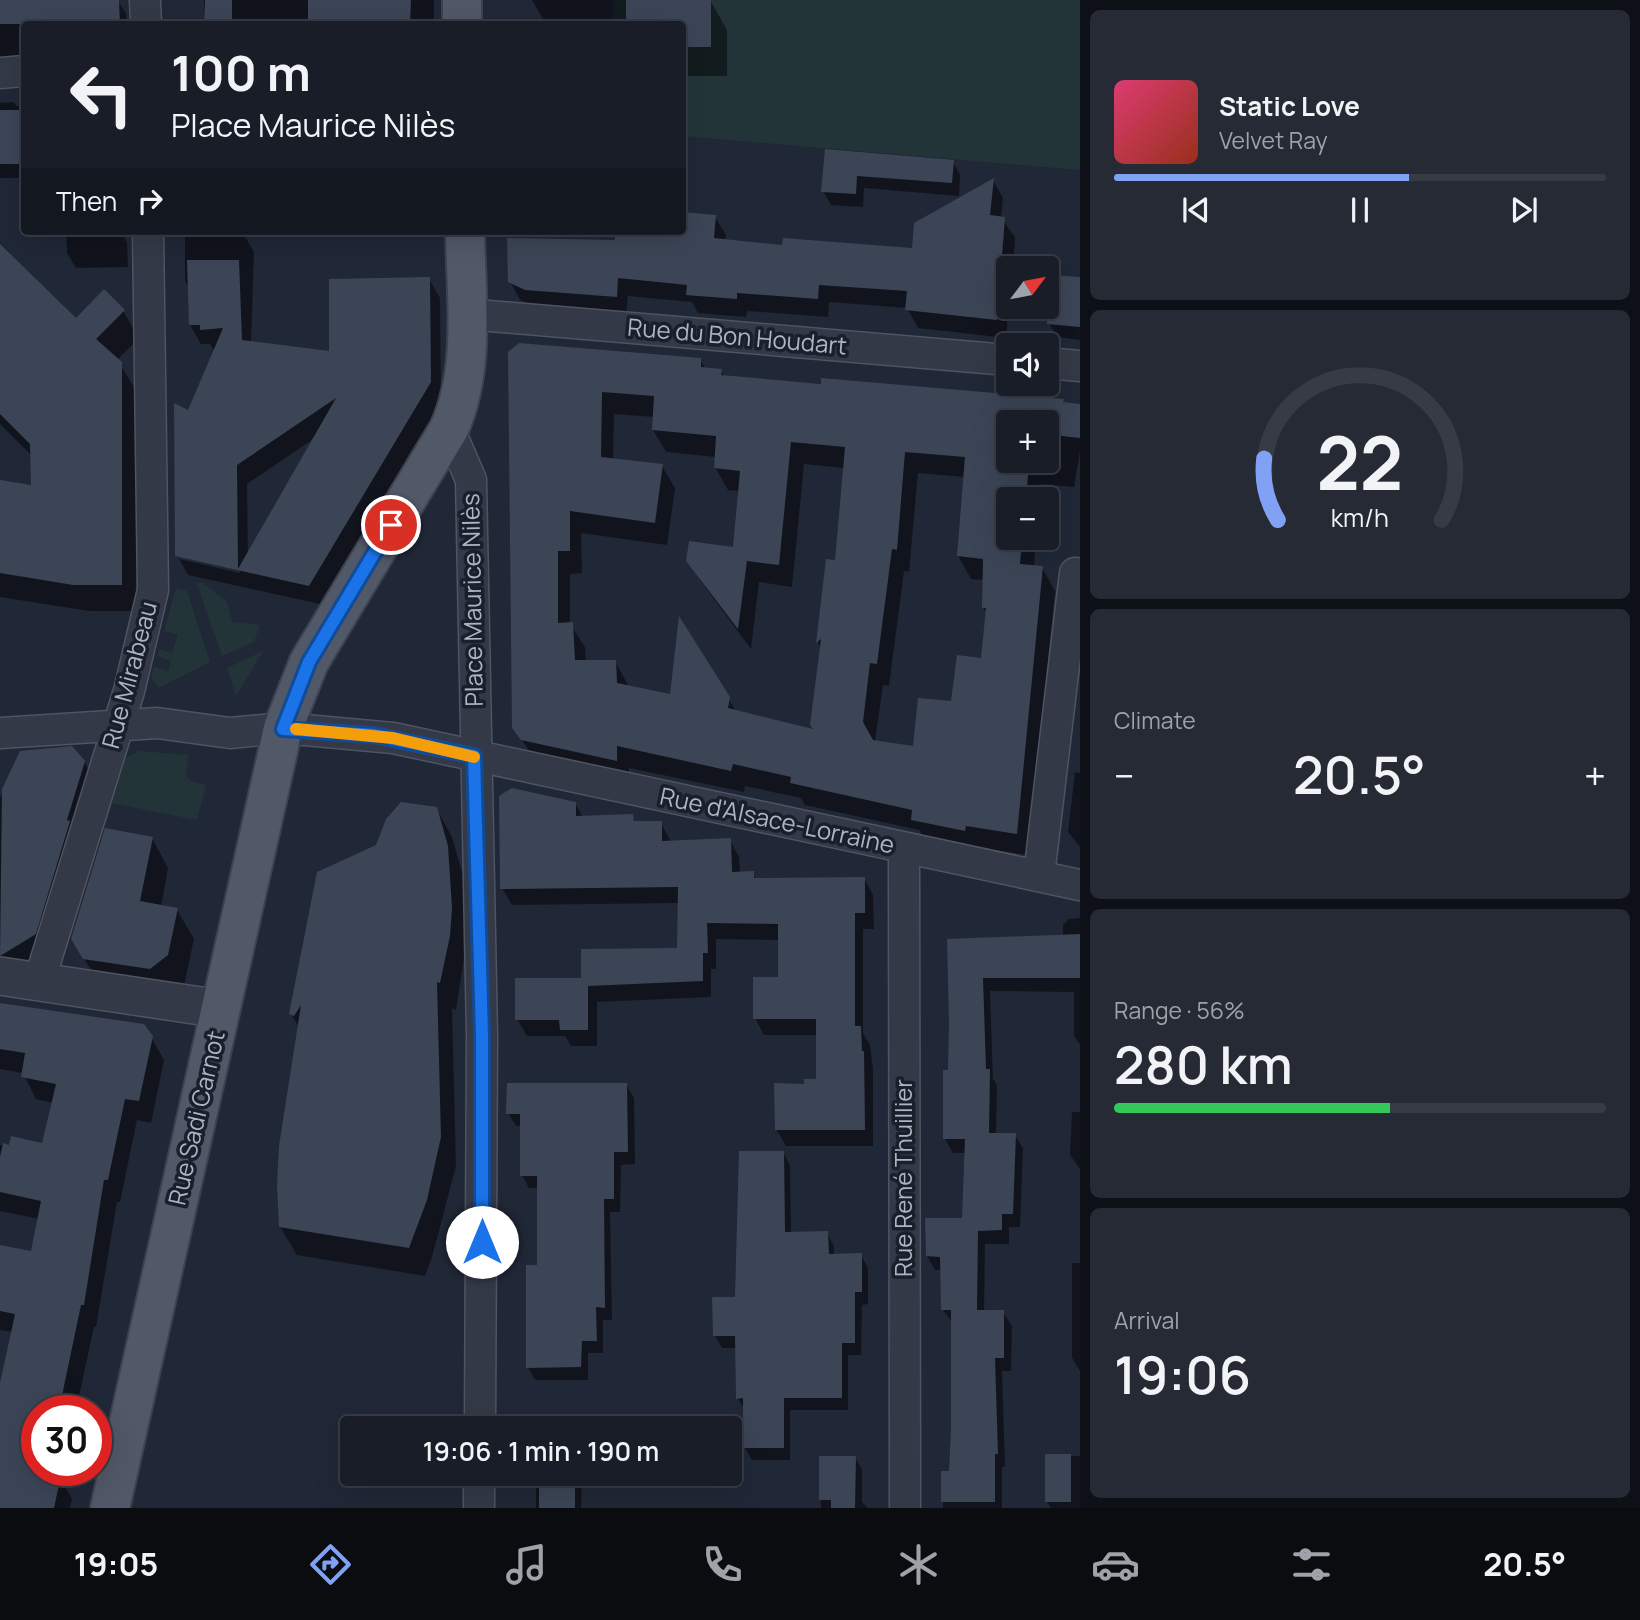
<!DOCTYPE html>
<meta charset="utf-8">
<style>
body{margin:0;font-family:Manrope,sans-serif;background:#252a34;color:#f1f3f6;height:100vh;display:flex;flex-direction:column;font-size:26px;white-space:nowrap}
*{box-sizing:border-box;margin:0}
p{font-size:23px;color:#9fa2a8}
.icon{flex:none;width:38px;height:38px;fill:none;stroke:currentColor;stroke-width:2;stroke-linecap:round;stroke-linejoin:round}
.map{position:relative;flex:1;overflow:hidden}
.drawer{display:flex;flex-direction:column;gap:10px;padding:10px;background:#0d1016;width:560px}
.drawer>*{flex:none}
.banner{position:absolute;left:21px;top:21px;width:665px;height:214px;border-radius:7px;box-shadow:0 7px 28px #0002,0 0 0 2px #363b45;background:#181d28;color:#f1f3f6;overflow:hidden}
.needle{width:46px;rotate:58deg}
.fabs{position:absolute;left:996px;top:256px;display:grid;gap:14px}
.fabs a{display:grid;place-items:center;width:63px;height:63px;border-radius:7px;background:#181d28;box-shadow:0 7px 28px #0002,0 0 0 2px #363b45;font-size:35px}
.speed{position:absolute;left:21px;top:1395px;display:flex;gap:14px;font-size:35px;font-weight:700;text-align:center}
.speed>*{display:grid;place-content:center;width:91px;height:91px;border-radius:50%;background:#181d28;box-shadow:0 7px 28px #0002,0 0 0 2px #363b45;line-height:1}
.speed .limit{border:10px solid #d22;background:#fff;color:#111}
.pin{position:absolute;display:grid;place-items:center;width:60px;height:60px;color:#fff;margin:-30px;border:4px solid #fff;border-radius:50%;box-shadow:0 2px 7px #0007}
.me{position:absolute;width:77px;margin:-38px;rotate:0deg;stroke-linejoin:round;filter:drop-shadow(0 0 5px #0008)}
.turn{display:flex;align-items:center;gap:24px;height:147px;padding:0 35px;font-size:32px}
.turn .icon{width:91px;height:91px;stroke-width:2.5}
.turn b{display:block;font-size:49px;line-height:60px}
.then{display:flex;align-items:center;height:66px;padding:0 35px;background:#0003;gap:14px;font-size:26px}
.big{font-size:52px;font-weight:600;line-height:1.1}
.drawer .card{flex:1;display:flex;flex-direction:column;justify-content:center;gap:10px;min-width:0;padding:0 24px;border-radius:10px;background:#252a34}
.drawer .dial{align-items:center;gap:0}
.dial svg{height:182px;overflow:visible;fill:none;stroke:#363b45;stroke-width:7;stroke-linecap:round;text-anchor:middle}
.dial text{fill:#f1f3f6;stroke:none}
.song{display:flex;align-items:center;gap:21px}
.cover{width:84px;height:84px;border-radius:10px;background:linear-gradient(135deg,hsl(340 70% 55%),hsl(10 70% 35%))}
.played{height:7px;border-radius:4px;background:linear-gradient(90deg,#81a2f4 60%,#363b45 60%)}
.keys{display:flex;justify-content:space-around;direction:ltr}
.heat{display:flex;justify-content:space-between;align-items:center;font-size:38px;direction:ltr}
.charge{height:10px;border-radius:5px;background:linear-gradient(90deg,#34c759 56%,#363b45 0)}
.trip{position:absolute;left:340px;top:1416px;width:402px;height:70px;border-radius:7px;background:#181d28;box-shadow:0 7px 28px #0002,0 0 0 2px #363b45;font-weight:600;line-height:70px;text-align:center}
.tab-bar{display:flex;height:112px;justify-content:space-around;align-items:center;background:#0a0c10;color:#9fa2a8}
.tab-bar .icon{width:49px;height:49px}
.tab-bar .active{color:#81a2f4}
.tab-bar b{font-size:32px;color:#f1f3f6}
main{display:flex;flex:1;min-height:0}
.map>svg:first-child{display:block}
</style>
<main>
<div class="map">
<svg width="1080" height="1508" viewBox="0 0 1080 1508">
<rect width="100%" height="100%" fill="#202736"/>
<path fill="#233438" d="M613,0H1080V170L683,136L682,24H613Z
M201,582L227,602L232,622L260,625L254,642L222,656L197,584Z
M176,588L187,591L210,662L158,688L151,677L154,667L168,671L171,661L157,656L159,649L172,653L178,634L164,631Z
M263,651L236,696L227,668Z
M139,751L188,755L186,776L191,781L206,785L197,820L112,803L126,758Z"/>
<path fill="#0007" fill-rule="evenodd" d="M0,0H114L118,1L126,14V24H24V59H0Z
M204,0H434V24H204Z
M532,0H710L727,30V76H682V24H546Z
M14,102L16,106H24V178H0V103Z
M827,150L953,162L960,175L959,196L864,188L863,207L831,205L823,191Z
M993,180L1003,198L1001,218L1015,237L1013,268H1008L1007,338L918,328L907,308L829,302L828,317L747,311L746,317L698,313L692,302L628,296L626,315L537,308L520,300L510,281L616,241V231H682L715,217L726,235L725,241L784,246L914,250Z
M66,231H121L127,243L128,267L76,268L67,253Z
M185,231L243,233L254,252L251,343L331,353L429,279L440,298L441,402L320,604L188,575L179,559L240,573V569L177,556L189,412L216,348L213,349L210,344H201L190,325V289L185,281ZM315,438L248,556L247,484Z
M0,246L76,320L123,311L139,338L117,360L136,390V611H89L0,597V481L33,487L32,456L0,424Z
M1080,279V340L1057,337L1049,323Z
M510,353L700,360L706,369L721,371L724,377L1063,401L1065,404L1080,405V451L1074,487L1041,484L1040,499H1008V537H1036L1034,567L1042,568L1055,591L1029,855L978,848V853L926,842L919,830L805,805L801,798L745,786L744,792L629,768V783L536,762L514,727ZM614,414L655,417L653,430L666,452L716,457L715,467L728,490L740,491L735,549L688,560L702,583L751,649L759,582L792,587L804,464L845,468L836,562L828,561L818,642L821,649L816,731L736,712L728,698L672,696L629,687L615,661L586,662L585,647L570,624V574L582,573L581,533L667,545L675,488L662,466L613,460ZM1008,422H1046V460H1008ZM918,473L965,477L958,556L971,579L984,580L983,607L988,615L983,660L952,703L915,748L875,742L883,685L889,686L904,571L909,572Z
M22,753L84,762L101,791L52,963L0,973V798Z
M1075,772L1080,773V847L1068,832Z
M575,803L583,817L632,816L636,823H661L671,842L730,840L739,857L740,873H753L756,879L864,878L873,895L874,929H863V1033L870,1045L873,1069V1146H786L776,1129L805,1085L818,1081V1035H764L755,1018L780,979V940L716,939V969H711V997L597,1002V1046H571L565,1036H527L517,1019L583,980L679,950L680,903L512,905L502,888Z
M436,808L452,837L463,876L467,938L456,1010L452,1008L456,1166L432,1257L425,1276L297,1255L280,1227L299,1027L291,1014L377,847Z
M152,838L168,868L161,907L177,910L194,939L184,985L102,988L72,939Z
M1080,918V1045L1074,1036V992L990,991L993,1079L997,1085L996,1135H1015L1023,1148L1020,1227H1009V1244H985L984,1312H1003L1012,1326L1011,1371H1002L1005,1467H1002V1508H943V1473H951L953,1323L942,1309V1270H935L927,1256L964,1220L966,1153H953L945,1139L950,1071L949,940L1063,936V925L1069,919Z
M0,1005L151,1037L164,1060L151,1123L137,1120L120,1202H117L96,1327H94L76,1410H37V1470H64L62,1481L72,1499L70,1508H0V1391L13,1332L0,1330V1247L32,1253L39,1219L0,1211V1145H43L53,1103L36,1099L23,1073L0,1069Z
M626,1085L634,1098L635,1164L621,1165L620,1212H610L612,1320H603V1353H588V1380H535L528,1367L539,1266V1188H529L522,1175L521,1126H516L508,1113Z
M1072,1112H1080V1169L1070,1155Z
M783,1152L790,1165L791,1234L827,1233L834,1246V1256L861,1255L868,1268V1304L862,1305L861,1355H848V1410H790V1460H752L745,1448V1411L738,1398L737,1348H722L715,1336L737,1299Z
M1072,1263H1080V1371L1072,1358Z
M1047,1456H1080V1508H1051L1047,1502Z
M820,1457H855L862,1470V1502L868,1508H821Z
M536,1474H582L581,1508H536Z"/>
<path fill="#3c4556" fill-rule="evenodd" d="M0,0H119L120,24H0Z
M205,0H232V24H204Z
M308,0H411L410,24H308Z
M626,0H711V47H682V24H626Z
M0,110H24V164H0Z
M825,149L954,160L952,183L857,176L856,194L821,192Z
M994,178L990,215L1005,217L997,320L905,310L907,291L819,285L818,299L737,293V299L686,295L687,285L618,278L617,297L525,290L508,282L507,238L615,240L614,231H682V212L716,215L714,238L782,245L783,238L912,248L914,223Z
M0,244L76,318L104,289L125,310L96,339L122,362V585H73L0,573V480L31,485L30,444L0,414Z
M187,260H239L242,340L329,351V279L430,277L431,382L309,586L175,556L174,403L188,410L223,328L200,330V325H189ZM336,398L238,569L237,465Z
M1051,275L1080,277V327L1047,324Z
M519,343L701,358V367L722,369L721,375L821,384V378L1064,399L1063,402L1080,404V438L1061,436L1058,465L1029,463L1026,499H1008V537H1022L1020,564L1043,566L1017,834L966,826L965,831L911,820L912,810L790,783L791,777L733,764L731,771L617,746V761L521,740L512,728L508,352ZM602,392L654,396L652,430L716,436L714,468L740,471L733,547L689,541L686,561L738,629L747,561L779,565L791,442L845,447L835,560L826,559L816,643L821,639L810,725L813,729L728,708L730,697L679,616L670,694L617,683L616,660H575L573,622L558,623V551H570V511L655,523L663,464L601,457ZM1008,422H1046V460H1008ZM905,452L965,457L957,556L983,559L982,608H986L981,658L957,655L951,701L918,698L913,746L873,740L863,722L870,663L877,664L892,549L897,550Z
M72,746L85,761L67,820L70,821L36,934L0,956L2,789L20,751Z
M512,788L576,802V816L633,814L634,821H662V841L731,838L732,872L754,871V878L865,877V913H855V1026H861L862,1051H864L865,1130H775L774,1083L804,1084V1079H816V1019H753V977H778V924L707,923L708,953H703V981L588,986V1030H560L559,1020H515V978H581V949L677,948L678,887L500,889L499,796Z
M401,802L437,807L448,846L452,908L450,936L440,983L437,982L441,1137L427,1200L409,1248L279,1227L277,1185L279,1146L301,1005L294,1016L289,1014L317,872L376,845L386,819Z
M105,828L153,837L140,901L178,908L168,955L150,969L83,959L71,939Z
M1080,934V978H983L986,1069H990L989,1133H1016L1013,1214H1002V1230L978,1231L977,1310H1004V1358H995L998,1454H995V1502H941V1471H949L951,1430V1310H941L940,1257L926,1256L925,1218H962L965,1139H943V1070H948L949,1025L947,939Z
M0,1003L144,1024L153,1036L139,1101L125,1099L108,1180H104L84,1305H81L59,1410H37V1471L61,1475L54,1508H0V1383L15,1314L0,1311V1245L31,1251L41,1201L0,1192V1157L3,1143L9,1145L11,1136L42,1143L56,1084L21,1077L25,1053L0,1049Z
M507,1083H627L628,1152H614V1199H604L605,1308L596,1307L597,1341H582L581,1367L526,1368V1265H537V1176H520V1114H506Z
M739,1151H784L785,1232L828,1231L829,1254L862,1253V1292H855V1343H842V1398H784V1448H743V1398L736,1399L735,1336H713L712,1297H735Z
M1045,1454H1071V1502H1045Z
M819,1456H856L855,1508H831V1500H819Z
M539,1474H575V1508H539Z"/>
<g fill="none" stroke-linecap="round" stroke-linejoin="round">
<defs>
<path id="minor" d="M145,0L146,24
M0,73L24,71
M466,314L1008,360
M1046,363L1080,366
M449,429L471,480L482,1035L480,1428
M0,733L157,723L230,733L283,728L393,738L1080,885
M904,849L905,1508
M1039,875L1075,573
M39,982L129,691L153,590L148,231
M479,1508V1474"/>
<path id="tertiary" d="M0,976L221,1009"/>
<path id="primary" d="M462,0V24
M110,1508L283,728L309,662L449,429C476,368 466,297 465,231"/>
</defs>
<use href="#minor" stroke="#4e5461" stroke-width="33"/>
<use href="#tertiary" stroke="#4e5461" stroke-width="40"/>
<use href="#primary" stroke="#3d4250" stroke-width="42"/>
<use href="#minor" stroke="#333946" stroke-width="30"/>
<use href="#tertiary" stroke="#333946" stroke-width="37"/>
<use href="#primary" stroke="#515867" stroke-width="38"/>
</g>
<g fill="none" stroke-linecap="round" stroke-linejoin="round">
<defs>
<path id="route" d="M391,525L309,662L283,729L374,735L474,756L482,1035V1242"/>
</defs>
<use href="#route" stroke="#114b97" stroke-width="18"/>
<use href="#route" stroke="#1a73e8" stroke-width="12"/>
<path stroke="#f59e0b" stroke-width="12" d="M296,729L393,738L474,757"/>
</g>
<g text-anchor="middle" stroke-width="7" stroke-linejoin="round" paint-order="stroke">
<g font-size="24" fill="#adb4c3" stroke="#191f2b">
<text transform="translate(737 337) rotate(5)" y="8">Rue du Bon Houdart</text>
<text transform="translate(473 600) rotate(-91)" y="8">Place Maurice Nilès</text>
<text transform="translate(130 675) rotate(-75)" y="8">Rue Mirabeau</text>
<text transform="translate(777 821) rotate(12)" y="8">Rue d'Alsace-Lorraine</text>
<text transform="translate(197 1118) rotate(-77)" y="8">Rue Sadi Carnot</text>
<text transform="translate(904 1178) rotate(-90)" y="8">Rue René Thuillier</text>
</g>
</g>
</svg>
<div class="fabs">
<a><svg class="needle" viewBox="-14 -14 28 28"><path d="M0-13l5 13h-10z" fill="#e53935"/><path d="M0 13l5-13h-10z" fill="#9fa2a8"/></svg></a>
<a><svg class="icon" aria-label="sound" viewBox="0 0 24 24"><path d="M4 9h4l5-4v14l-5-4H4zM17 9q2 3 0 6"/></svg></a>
<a>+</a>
<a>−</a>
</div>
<div class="speed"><div class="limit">30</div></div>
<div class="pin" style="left:391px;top:525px;background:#d93025"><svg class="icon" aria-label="arrive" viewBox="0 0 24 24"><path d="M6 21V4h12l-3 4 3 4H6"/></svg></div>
<svg class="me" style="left:482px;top:1242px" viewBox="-20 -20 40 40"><circle r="19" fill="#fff"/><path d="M0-13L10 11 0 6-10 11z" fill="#1a73e8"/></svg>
<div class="trip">19:06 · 1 min · 190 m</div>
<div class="banner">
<div class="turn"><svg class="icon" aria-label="left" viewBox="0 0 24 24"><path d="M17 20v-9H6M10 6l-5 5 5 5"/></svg><div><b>100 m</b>Place Maurice Nilès</div></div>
<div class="then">Then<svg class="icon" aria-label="right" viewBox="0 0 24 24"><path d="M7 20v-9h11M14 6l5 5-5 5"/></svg></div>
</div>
</div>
<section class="drawer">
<div class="card">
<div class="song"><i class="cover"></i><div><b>Static Love</b><p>Velvet Ray</p></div></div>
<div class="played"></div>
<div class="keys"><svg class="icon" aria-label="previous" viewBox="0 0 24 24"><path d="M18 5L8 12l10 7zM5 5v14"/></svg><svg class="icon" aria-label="pause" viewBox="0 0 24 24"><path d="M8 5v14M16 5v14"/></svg><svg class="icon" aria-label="next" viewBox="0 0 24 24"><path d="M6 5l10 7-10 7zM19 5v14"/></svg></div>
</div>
<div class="card dial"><svg viewBox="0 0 100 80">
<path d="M14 69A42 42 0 1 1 86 69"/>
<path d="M14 69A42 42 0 0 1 8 42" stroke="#81a2f4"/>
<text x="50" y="56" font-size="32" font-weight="700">22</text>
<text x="50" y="72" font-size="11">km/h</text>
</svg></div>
<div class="card"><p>Climate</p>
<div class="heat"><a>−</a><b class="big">20.5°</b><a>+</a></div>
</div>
<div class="card"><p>Range · 56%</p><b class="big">280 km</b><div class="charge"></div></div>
<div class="card"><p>Arrival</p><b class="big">19:06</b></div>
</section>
</main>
<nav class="tab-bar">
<b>19:05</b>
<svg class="icon active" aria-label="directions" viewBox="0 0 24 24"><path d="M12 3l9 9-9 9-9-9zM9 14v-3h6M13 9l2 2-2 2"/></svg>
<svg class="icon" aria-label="music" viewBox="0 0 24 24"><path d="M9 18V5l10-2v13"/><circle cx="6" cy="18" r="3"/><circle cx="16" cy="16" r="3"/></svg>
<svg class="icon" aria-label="phone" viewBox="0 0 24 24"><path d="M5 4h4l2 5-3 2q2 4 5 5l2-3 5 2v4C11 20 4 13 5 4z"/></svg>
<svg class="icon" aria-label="climate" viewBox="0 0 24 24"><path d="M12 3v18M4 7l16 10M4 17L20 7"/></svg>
<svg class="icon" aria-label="car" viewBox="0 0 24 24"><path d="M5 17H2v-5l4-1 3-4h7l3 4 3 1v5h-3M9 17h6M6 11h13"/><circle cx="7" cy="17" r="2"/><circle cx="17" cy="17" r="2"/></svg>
<svg class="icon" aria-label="filters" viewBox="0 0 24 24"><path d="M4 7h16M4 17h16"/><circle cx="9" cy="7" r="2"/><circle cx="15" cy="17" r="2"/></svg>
<b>20.5°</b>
</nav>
